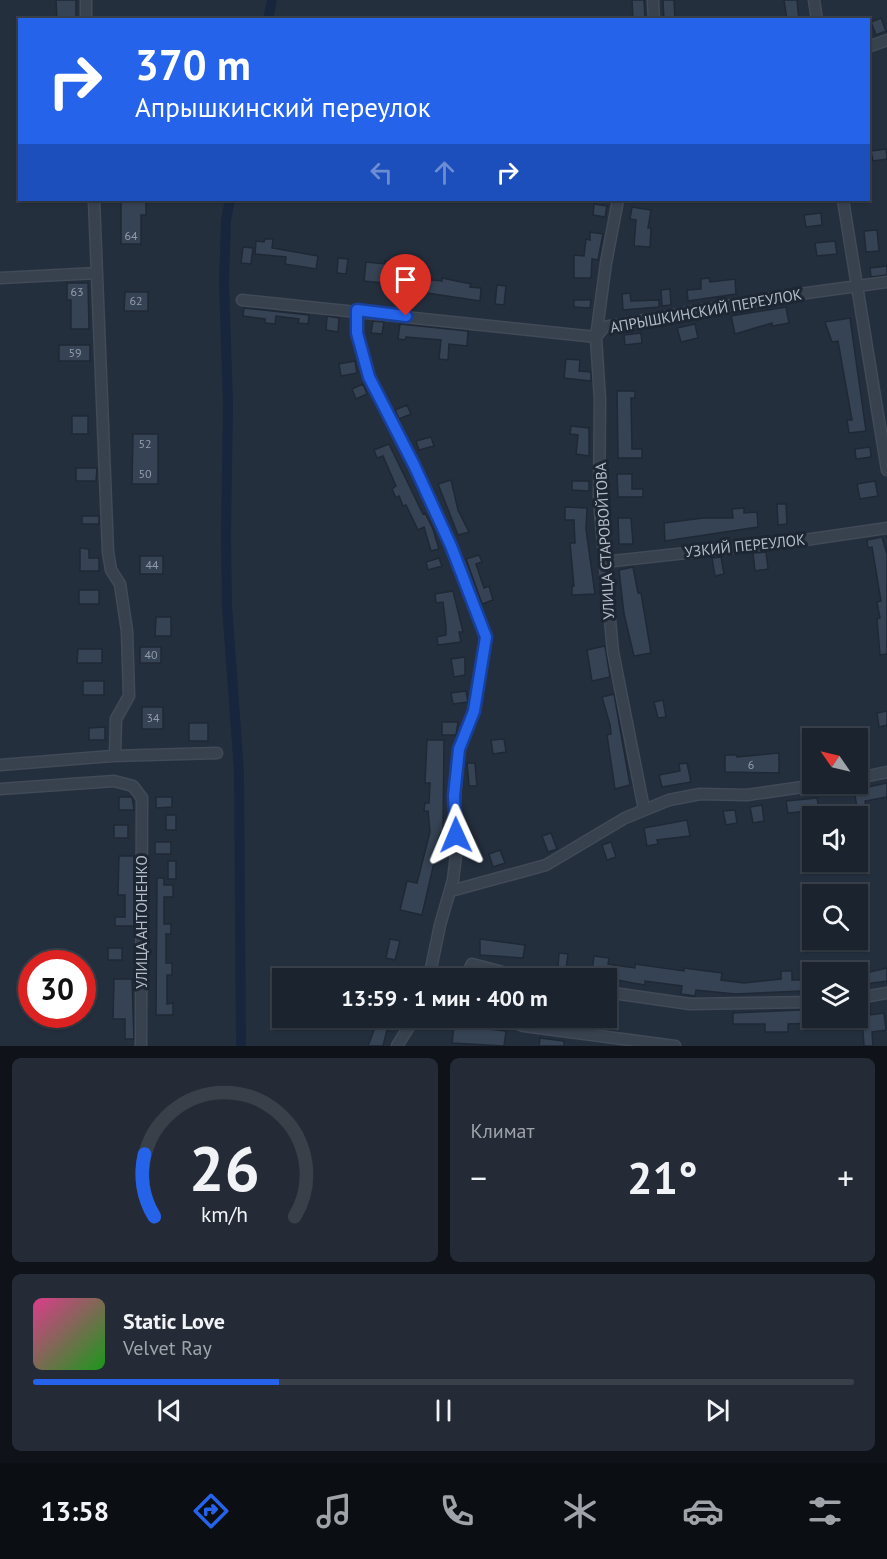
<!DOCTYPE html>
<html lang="ru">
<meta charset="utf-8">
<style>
body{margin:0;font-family:"PT Sans",sans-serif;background:#242b36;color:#f1f3f6;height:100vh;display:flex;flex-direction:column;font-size:22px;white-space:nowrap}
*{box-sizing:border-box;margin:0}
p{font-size:20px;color:#a0a4aa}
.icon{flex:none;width:33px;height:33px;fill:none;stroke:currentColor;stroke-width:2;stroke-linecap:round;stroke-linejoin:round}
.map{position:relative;height:1046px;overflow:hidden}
.drawer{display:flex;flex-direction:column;gap:12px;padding:12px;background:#0f1319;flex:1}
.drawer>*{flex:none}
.top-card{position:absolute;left:18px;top:18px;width:852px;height:183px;border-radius:0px;box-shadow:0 2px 4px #0004,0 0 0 2px #39404a;background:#2563eb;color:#fff;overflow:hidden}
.needle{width:39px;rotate:304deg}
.buttons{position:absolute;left:802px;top:728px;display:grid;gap:12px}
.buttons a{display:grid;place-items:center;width:66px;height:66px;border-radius:0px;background:#1b232e;box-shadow:0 2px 4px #0004,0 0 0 2px #39404a;font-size:30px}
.speed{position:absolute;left:18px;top:950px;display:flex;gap:12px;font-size:30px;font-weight:700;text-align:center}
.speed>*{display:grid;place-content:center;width:78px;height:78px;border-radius:50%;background:#1b232e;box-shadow:0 2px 4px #0004,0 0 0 2px #39404a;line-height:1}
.speed .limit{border:9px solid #d22;background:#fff;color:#111}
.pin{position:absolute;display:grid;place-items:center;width:51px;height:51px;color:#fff;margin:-62px -26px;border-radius:50% 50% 50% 0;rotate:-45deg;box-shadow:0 0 6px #0007}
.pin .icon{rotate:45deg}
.me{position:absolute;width:66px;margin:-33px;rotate:359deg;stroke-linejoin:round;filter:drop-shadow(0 0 4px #0008)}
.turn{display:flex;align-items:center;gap:21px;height:126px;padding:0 18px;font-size:27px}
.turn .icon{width:78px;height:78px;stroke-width:2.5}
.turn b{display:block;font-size:42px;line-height:51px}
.lanes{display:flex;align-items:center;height:57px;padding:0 18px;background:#0003;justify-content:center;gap:30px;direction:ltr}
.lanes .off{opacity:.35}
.big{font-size:45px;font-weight:600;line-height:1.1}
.drawer .card{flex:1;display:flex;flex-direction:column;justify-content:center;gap:9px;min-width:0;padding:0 21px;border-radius:9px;background:#242b36}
.drawer .dial{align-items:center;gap:0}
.dial svg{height:156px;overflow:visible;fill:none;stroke:#39404a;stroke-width:7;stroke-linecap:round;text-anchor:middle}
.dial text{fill:#f1f3f6;stroke:none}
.song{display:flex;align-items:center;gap:18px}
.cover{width:72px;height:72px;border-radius:9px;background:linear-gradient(135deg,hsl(330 70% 55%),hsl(120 70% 35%))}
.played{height:6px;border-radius:3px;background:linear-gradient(90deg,#2563eb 30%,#39404a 30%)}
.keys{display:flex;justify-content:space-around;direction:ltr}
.heat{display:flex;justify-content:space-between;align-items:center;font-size:33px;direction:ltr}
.drawer .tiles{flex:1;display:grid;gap:12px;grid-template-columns:1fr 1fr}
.card:last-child{grid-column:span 2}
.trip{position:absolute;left:272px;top:968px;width:345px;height:60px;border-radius:0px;background:#1b232e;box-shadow:0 2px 4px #0004,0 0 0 2px #39404a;font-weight:600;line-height:60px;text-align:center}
.dock{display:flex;height:96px;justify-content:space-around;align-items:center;background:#0b0e12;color:#a0a4aa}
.dock .icon{width:42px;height:42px}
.dock .active{color:#2563eb}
.dock b{font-size:27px;color:#f1f3f6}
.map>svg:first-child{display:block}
</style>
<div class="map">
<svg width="887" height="1046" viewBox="0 0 887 1046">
<rect width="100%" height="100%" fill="#242f3e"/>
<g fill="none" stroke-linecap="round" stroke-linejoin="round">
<path stroke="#17263c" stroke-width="10" d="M268,20L272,0
M230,200L226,220L224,283L228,404L226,535L227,606L239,771L241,1046"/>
</g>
<path fill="#364354" stroke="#1f2835" stroke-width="1.5" d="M56,0H76V20H57Z
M632,0H644L645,18L633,19Z
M663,0H674L675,20H664Z
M784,0H797L799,20H787Z
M881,18L886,31L876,35L871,22Z
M886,149L887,159L873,161L871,151Z
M121,200H146V215H141V244H121Z
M594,204L607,206L605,217L593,215Z
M632,207L651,210L648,228H651L650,247L634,246L636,220L630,219Z
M821,213L822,225L806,227L804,215Z
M877,230L879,251L866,252L864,231Z
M590,232L603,234L598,260L592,259L591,278H574V255L584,256L586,239L590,240Z
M265,239H273L272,248L318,256L316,269L285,264L286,257L255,254L256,241L264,242Z
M835,241L837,254L817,256L815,243Z
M243,247L253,248L251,264L241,263Z
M338,258L348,259L346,274L337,273Z
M385,261L393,262L392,272L423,275L422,279L442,281V278L471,284L470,287L481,288L480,301L427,293V291L400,287L401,285L364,281L366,262L385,264Z
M887,266V275L871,277L870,268Z
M709,278L710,282L735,279L736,294L688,301L687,290L701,289V279Z
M67,283H88L89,329H71V300H67Z
M497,285L506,286L504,305L495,304Z
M670,289L671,305L662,306L661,290Z
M125,292H148V311H124Z
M630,293L631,301L659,300V307L623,310L622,294Z
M574,300H591L590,308L574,307Z
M786,307L789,323L772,326V323L735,334L731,316Z
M244,308L309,315L308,324L298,323L299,319L276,316L275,324L265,323V319L243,316Z
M327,316L339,318L338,332L326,330Z
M850,318L866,431L849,433L847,420H852L838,341L832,342L825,322Z
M373,321L384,322L382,334L371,333Z
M400,324L468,331L467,346L449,344L448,360L439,359L441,340L406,337L405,340L398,339Z
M695,324L698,338L681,342L677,328Z
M641,333L642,343L625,345L624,335Z
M59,345H90V361H59Z
M566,359L580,360L579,371L591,372V381L564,378Z
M355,361L357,373L341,376L339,364Z
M363,384L367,394L356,399L352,389Z
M617,391H635V398H631L632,449H642V458H618Z
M407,405L411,414L399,419L395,410Z
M72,416H88V434H72Z
M571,426L589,428V456L576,454L578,435L570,434Z
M133,434H158V484H132Z
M431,437L434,446L419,450L416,441Z
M389,444L423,514L425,513L433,529L439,549L431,551L424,527L418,530L406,505L403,506L399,496L396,498L392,489L396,486L383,456L377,458L374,450Z
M870,447L871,457L856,459L855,449Z
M76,468H97L96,481H76Z
M617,474H632V489H643V497H618Z
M451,480L458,510L469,532L458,535L438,484Z
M572,481H589V491L572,490Z
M875,481L878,496L860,499L857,484Z
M777,504H786L787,524L778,525Z
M565,507L587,508L586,529L595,594L572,595V586H574L570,543H575L574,520H565Z
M744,508V513L757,512L758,527L665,541L664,523L703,518H733L732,509Z
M82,516H99V524H82Z
M618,518H631L633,544H619Z
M882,537L887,554V654L880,655L877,619L880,618L877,602L881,601L872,547L868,548L867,540Z
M80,548L89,549V558H99V571H80Z
M766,552L768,569L755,571L753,553Z
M479,555L482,562L476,564L484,588L489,586L493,600L482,604L466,559Z
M140,556H163V574H140Z
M721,557L724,574L715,576L712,558Z
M439,558L442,566L428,570L426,562Z
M633,567L638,593H641L651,653L634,656L624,614L619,570Z
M79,590H99V604H79Z
M453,591L463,632H459L461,642L438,645L437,637L446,635V627L443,602L436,603L435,594Z
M156,617H171V636H155Z
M605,646L610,677L592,681L587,650Z
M140,647H161V663H140Z
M78,649H102V663H77Z
M465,657V675L454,677L451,659Z
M83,681H104V695H83Z
M466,691L468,702L453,704L451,693Z
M614,694L630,785L615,789L607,735L611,734L610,725L602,697Z
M663,700L666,717L658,718L654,702Z
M142,707H163V729H142Z
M887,711V725L879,727L877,713Z
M442,722H458L456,735H442Z
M189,723H208V741H189Z
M105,727V740H89V728Z
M504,739L506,752L493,754L491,740Z
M427,740H444L443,832H441L422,915L400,910L407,881L417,883L430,832L428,811H424L425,803H429L430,783H425Z
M779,753V773L725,772V755H736L737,757Z
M467,763H475L477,786H469Z
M687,763L691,782L662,787L659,775L680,771L679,764Z
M887,783V797L865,801L866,806L857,807L854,790Z
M119,797H132L134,810H119Z
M156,797H172V807L156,808Z
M817,798L819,810L788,813L786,801Z
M762,805L764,821L753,823L750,807Z
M735,810L737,823L726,825L723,811Z
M166,815H176V830H166Z
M687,820L690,836L657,840L658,844L647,846L644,828Z
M114,825H128V838H114Z
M551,833L557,849L548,852L542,836Z
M155,842H171V854H155Z
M611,842L616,857L607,860L602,845Z
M500,850L505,863L493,867L489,854Z
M119,856H134V926H115V917H125V895H118Z
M168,861H176V879H168Z
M157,878H164V885H173V897H164V924H171V934H166V963H172V975H167V1004L173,1003V1015H156Z
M390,939L400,941L395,960L386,958Z
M480,939L525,945L523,958L480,955Z
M108,948H122V960H108Z
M559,953L568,954L566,968L558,967Z
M594,956L609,958L608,964L635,968V964L684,971V968L722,973L721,980L744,983L781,979V971H792V980H803V991L735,994L696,990L695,996L681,994L682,986L645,981V985L633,983L612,979L613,974L592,971Z
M887,968V981L866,984L865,973Z
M114,979H132L134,1039H125V1019H113Z
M861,1005H870V1015L884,1013L886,1030L872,1032L873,1046H864Z
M799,1010H809L810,1023L788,1024V1032H765V1024H733V1013Z
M378,1019L395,1023L393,1032L387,1030L383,1046H368Z
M454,1025L506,1031L504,1046L452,1043Z
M540,1038L564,1041V1046H539Z"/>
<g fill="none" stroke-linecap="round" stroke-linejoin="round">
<defs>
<path id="street" d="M86,0V20
M653,0L654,20
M814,0L817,20
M868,47L887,40
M94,200L108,552L111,570L120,584L127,631L129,696L116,719L115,756
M618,200L606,263L596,337L600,400L599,501L613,652L644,809
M843,200L887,470
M0,278L97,273
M242,300L596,337L604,327L778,297L887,282
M357,311V333L369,377L414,465L460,566L486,637L474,711L459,749L455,796L456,855L453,880L440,925L429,978
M604,562L805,540L887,528
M0,765L112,756L217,753
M858,778L887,772
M0,789L114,781L133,786L142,798L141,1046
M451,891L546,865L625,818L669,800L700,794L747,795L830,783
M465,978L472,964L525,978
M606,992L690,1004L813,1002
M858,998L887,993
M497,1017L524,1026L675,1046
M397,1046L415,1017"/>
</defs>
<use href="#street" stroke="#414a57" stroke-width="13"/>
<use href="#street" stroke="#38414e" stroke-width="10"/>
</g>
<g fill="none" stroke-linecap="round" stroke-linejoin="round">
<defs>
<path id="route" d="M406,316L357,310V333L369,377L414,465L451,546L486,637L474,711L459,749L454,796L456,835"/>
</defs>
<use href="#route" stroke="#184099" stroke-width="15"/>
<use href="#route" stroke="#2563eb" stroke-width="10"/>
</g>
<g text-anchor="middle" stroke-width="6" stroke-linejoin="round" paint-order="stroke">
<g font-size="12" fill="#929caa">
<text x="131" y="240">64</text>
<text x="77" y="296">63</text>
<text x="136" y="305">62</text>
<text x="75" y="357">59</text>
<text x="145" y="448">52</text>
<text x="145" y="478">50</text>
<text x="152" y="569">44</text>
<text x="151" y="659">40</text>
<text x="153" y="722">34</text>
<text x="751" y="769">6</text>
</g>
<g font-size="15" fill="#b4bcc9" stroke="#1d2633">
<text transform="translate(706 311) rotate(-10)" y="5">АПРЫШКИНСКИЙ ПЕРЕУЛОК</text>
<text transform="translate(605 541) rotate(-93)" y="5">УЛИЦА СТАРОВОЙТОВА</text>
<text transform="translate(745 546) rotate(-6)" y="5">УЗКИЙ ПЕРЕУЛОК</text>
<text transform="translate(142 922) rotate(-90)" y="5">УЛИЦА АНТОНЕНКО</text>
</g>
</g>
</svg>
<div class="buttons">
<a><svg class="needle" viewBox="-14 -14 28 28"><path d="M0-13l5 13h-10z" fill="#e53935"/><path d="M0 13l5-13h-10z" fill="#a0a4aa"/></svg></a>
<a><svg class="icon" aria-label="sound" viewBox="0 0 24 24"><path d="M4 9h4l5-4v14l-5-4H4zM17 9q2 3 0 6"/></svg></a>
<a><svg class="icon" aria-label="search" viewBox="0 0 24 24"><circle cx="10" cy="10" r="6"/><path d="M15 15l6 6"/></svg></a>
<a><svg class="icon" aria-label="layers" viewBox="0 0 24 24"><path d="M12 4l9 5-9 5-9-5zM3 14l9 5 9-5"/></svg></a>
</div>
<div class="speed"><div class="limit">30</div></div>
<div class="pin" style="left:406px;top:316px;background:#d93025"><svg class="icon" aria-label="arrive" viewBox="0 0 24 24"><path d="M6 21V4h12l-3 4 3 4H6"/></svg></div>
<svg class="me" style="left:456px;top:835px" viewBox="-20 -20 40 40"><path d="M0-17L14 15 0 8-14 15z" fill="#2563eb" stroke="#fff" stroke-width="4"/></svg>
<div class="trip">13:59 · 1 мин · 400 m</div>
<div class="top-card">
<div class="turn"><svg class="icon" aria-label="right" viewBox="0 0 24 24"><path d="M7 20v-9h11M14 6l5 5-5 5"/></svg><div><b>370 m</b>Апрышкинский переулок</div></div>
<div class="lanes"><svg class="icon off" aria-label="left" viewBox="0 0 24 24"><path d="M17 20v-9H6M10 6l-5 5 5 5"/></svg><svg class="icon off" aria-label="ahead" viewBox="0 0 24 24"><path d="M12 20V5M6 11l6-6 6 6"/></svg><svg class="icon" aria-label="right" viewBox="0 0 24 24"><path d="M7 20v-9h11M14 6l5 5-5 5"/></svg></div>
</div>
</div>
<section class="drawer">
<div class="tiles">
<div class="card dial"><svg viewBox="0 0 100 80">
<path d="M14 69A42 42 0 1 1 86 69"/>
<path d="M14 69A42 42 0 0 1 9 37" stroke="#2563eb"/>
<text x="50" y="56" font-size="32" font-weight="700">26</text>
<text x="50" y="72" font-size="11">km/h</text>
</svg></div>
<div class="card"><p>Климат</p>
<div class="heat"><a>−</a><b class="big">21°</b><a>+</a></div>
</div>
<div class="card">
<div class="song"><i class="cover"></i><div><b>Static Love</b><p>Velvet Ray</p></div></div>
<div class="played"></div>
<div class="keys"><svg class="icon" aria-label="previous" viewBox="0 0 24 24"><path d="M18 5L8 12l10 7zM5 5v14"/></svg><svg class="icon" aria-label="pause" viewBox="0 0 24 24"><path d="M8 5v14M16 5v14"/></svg><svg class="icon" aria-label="next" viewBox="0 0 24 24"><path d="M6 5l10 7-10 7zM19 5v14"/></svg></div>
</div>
</div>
</section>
<nav class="dock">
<b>13:58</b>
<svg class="icon active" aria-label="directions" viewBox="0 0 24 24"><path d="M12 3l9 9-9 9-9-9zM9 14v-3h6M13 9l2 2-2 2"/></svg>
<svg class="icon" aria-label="music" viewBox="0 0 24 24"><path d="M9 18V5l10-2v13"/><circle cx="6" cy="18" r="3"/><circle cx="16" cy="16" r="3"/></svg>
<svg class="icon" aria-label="phone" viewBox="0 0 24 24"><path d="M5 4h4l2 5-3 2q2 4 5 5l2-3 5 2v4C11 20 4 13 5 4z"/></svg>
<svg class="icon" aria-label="climate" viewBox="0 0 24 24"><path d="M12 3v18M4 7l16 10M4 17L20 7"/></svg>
<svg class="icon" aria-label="car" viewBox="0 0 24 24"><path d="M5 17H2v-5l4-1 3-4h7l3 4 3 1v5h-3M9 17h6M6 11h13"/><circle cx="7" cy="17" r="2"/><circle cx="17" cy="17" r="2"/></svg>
<svg class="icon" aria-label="filters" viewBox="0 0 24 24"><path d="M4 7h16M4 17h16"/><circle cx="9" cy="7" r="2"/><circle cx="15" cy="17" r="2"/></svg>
</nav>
